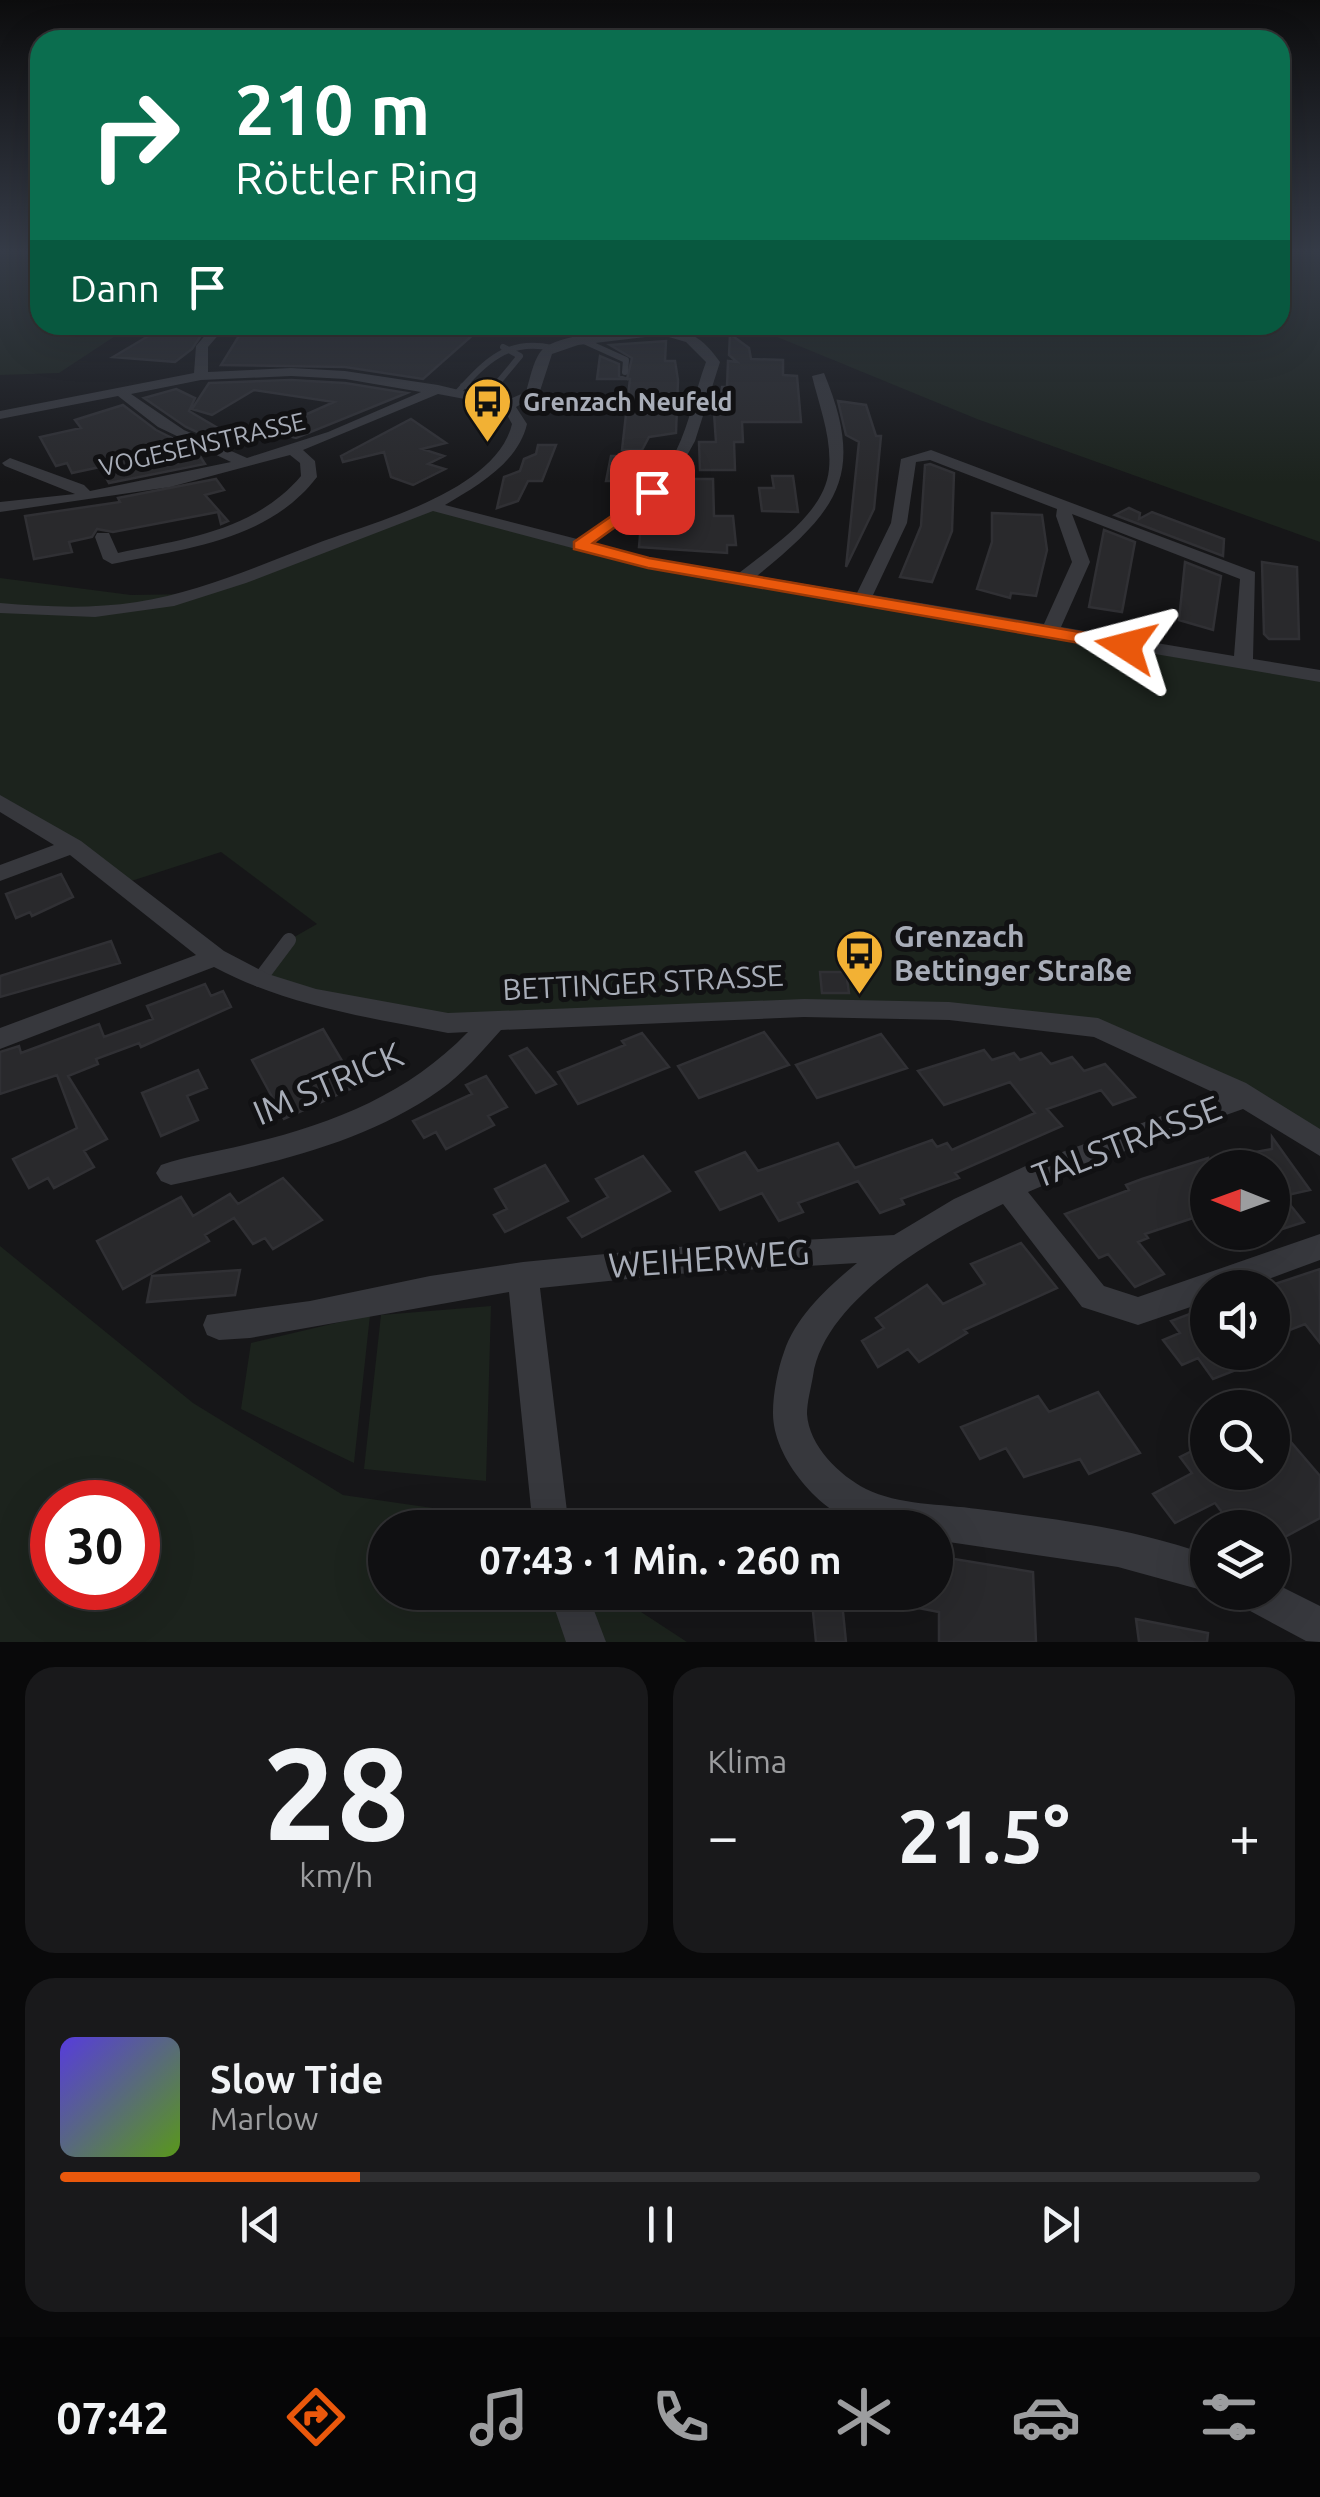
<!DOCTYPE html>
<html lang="de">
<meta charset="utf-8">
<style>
body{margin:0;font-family:Ubuntu,sans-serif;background:#19191b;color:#f1f3f6;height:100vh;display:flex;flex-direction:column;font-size:38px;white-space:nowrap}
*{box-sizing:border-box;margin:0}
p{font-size:32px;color:#9c9d9f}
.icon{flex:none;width:55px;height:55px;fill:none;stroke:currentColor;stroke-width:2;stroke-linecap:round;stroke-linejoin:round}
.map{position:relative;height:1642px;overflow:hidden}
.side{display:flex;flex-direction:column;gap:25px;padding:25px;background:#09090a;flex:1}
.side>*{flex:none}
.banner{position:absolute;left:30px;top:30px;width:1260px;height:305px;border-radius:30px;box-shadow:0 10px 40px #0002,0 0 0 2px #303032;background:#0b6e4f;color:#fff;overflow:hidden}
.needle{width:65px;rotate:271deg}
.buttons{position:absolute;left:1190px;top:1150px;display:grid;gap:20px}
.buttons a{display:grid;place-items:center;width:100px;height:100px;border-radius:50%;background:#101012;box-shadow:0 10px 40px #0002,0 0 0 2px #303032;font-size:50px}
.speed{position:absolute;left:30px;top:1480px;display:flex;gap:20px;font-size:50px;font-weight:700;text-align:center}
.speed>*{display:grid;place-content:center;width:130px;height:130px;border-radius:50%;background:#101012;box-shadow:0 10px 40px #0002,0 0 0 2px #303032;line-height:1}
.speed .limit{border:15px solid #d22;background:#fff;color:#111}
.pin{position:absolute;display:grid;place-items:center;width:85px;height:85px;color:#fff;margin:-42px;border-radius:20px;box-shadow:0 5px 15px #0006}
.me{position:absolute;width:110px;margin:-55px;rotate:279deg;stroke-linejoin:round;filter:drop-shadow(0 0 8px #0008)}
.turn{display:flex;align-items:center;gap:35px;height:210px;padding:0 40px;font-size:45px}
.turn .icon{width:130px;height:130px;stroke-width:2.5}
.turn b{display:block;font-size:70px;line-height:85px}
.then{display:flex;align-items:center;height:95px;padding:0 40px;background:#0003;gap:20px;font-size:38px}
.big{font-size:75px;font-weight:600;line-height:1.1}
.side .tile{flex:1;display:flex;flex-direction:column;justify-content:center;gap:15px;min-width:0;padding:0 35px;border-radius:30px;background:#19191b}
.side .dial{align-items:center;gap:0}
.dial b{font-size:130px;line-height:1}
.song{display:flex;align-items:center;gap:30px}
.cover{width:120px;height:120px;border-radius:15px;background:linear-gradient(135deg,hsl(250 70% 55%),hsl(90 70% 35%))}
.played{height:10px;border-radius:5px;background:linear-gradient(90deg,#ea580c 25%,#303032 25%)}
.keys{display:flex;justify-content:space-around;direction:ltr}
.heat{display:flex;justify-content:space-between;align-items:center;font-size:55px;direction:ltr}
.side .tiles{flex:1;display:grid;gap:25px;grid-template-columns:1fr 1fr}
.tile:last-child{grid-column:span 2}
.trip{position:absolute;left:368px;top:1510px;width:585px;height:100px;border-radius:50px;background:#101012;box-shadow:0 10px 40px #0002,0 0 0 2px #303032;font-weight:600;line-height:100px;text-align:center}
.tabs{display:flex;height:160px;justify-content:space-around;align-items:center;background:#060607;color:#9c9d9f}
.tabs .icon{width:70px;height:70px}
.tabs .selected{color:#ea580c}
.tabs b{font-size:45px;color:#f1f3f6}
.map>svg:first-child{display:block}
</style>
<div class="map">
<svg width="1320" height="1642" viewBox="0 0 1320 1642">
<rect width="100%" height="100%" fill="#161618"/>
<path fill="#1c231d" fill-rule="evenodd" d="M0,253H40V325H132L59,373L0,375Z
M1280,253H1320V542L977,419L748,325H1280Z
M432,506L648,563L1320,676V1144L1097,1028L949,1011L492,1023L259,980L289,940L317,924L221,852L122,884L0,802V578L131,595L196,594Z
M0,1246L193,1403L343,1495L550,1525L385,1528V1592L612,1593L687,1642H0ZM52,1502H138V1588H52Z
M491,1306L486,1481L364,1469L381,1315Z
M370,1315L354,1463L241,1409L251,1343Z"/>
<path fill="#29292c" stroke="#303034" stroke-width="2.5" d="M167,325H200L193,331H204L192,349L175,362L113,357Z
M305,325H484L423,379L345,367L221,365L242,331Z
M730,334L749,348L751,359L783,360V375L797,376L801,422H742L743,442H734L735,470H700L699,442H716L713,398H721L722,387H727L728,361L737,362L729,355Z
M666,341L665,361H675L678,380L676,433L649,437L642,450H622L630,379H597L600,356L619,364V376L627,379L632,358L610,345Z
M291,380L345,383L407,393L296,438L269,431L334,402L254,390L212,415L192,409L209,383Z
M176,389L195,398L189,411L233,437L219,442L186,427L144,398Z
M838,401L866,405L876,436H881L874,509L846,567L859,442L846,435Z
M123,405L156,430L196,450L205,464L109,483L100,467L72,473L67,463L56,466L40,437L81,428L75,420Z
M411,419L446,443L422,449L444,456L428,464L445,469L413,485L391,477L384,452L343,462L341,456Z
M538,445H556L542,481H528L518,501L497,508L504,477L520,471L524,459L536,454Z
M611,456H637L636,481H606Z
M930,464L954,473L952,531L932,582L900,577L921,526L925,465Z
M772,476H793L798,512L762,511L759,488H774Z
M216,479L224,490L205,495L228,521L221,524L218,512L113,532L97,529L92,537L69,542L72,552L34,559L25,516L120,502L118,498Z
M685,479H713L714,516H733L736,545H727V553L639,547L641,524H650V516H659L660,500H675V492H685Z
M1129,508L1140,513L1139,519L1152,512L1224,539L1223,556L1115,515Z
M992,513L1042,515L1047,550L1036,596L1011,593L1010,598L977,589L992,542Z
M1104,530L1135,542L1122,612L1089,607Z
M1185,562L1221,576L1213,630L1179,620Z
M1262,562L1297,567L1299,639H1269L1264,634Z
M61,874L73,897L32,916L30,912L16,918L6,894Z
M111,941L120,963L0,997V976Z
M820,972H846L849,993H822Z
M205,984L211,996L223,991L231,1007L141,1047L139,1043L96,1059L98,1064L68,1076L107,1139L84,1151L94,1167L54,1188L48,1178L29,1188L13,1159L77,1128L57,1075L0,1094V1052L19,1046L21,1053L99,1024L104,1037L153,1019L147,1006Z
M323,1029L357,1086L284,1119L252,1060Z
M764,1032L789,1065L699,1098L678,1066Z
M642,1033L669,1067L578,1104L558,1072L625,1045L622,1041Z
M881,1034L907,1068L817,1098L796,1065Z
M527,1048L556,1084L536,1093L510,1056Z
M984,1050L992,1060L1014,1053L1020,1060L1041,1053L1051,1064L1072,1057L1084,1071L1105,1064L1135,1097L1113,1105L1101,1090L1047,1109L1062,1126L955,1173L959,1178L901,1199L904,1204L880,1213L858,1181L798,1203L803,1212L779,1221L762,1193L720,1210L696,1172L745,1152L758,1171L838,1143L855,1168L932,1140L937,1147L947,1143L952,1150L1035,1113L1010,1082L944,1105L918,1071Z
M198,1070L207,1088L187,1096L198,1120L161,1136L142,1093Z
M486,1076L507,1107L488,1116L494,1125L446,1149L436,1132L424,1138L413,1121L472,1094L466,1085Z
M1272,1137L1310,1190L1283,1196L1304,1222L1279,1230L1272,1222V1168H1224L1223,1158L1272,1149Z
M643,1156L670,1191L582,1237L568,1218L608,1197L596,1179Z
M1208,1158V1213L1145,1234L1148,1238L1138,1242L1164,1274L1135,1287L1108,1254L1099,1258L1065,1214L1129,1190L1126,1185L1142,1179Z
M545,1165L568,1201L505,1232L494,1215L507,1209L495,1189Z
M283,1178L322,1220L273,1249L265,1238L253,1244L234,1218L205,1235L209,1241L123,1289L97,1241L181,1197L193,1216L230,1194L238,1204Z
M1021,1243L1057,1288L964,1330L967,1333L919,1362L908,1349L878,1367L862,1341L884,1328L876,1318L927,1285L943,1304L985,1284L971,1264Z
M1320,1269V1343L1305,1324L1272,1337V1285Z
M240,1270L235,1295L147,1302L152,1276Z
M1208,1307V1352L1277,1354L1213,1379L1198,1358L1182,1365L1163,1340L1180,1333L1171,1321Z
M1098,1392L1140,1453L1089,1474L1080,1459L1024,1477L1006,1448L980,1459L961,1427L1038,1396L1049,1412Z
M1272,1420L1320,1476V1518L1272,1544V1528H1234L1215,1503L1175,1523L1153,1494L1192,1473L1180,1457L1208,1443V1472H1272Z
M942,1557L1033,1572L1036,1642H939V1612L887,1602L888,1592H941Z
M811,1592H841L846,1642H816Z
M1136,1619L1208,1633L1207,1642H1139Z"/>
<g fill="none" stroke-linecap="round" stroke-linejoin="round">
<path stroke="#37383d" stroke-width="6" d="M584,341L626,360L625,372
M463,386L496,385L520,356L503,347
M458,392C486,361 508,338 552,348"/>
<path stroke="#37383d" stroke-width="14" d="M259,980L289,940"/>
<path fill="#37383d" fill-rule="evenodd" d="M214,325H227L208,347V372L291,368L345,371L438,385L505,401L526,392C530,379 534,356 544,348C565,331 666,323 692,335C704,341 712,351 720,362L695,441L679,470L644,508L594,543L649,558L739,573C771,547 825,514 829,469C832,438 819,405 812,376L824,373C867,477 836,511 757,576L857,593L891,523L901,459L931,450L1255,572L1253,659L1320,670V682L648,568L433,511L246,583L174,606L95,617L0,613V603C46,607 91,609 137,602C200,592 258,566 318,543C374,522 496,491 512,424L506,413L486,403L438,394L303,450L315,461L317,477C268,541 186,548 112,564L103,559L95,537L97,533H109L118,553C185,539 254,531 301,476L300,463L290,455L170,487L0,512V502L75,494L5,466L2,463L10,458L84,485L90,491L231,462L158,427L118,396L0,419V411L194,373L196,346ZM662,335L686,342L706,362C695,391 690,423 676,451C654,491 614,515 577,539L445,505C477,486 518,463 527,424L516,407L539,394L552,354L578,345ZM291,376L345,379L421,392L328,432L247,458L184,430L131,394L201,380ZM930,460L1057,509L1056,516L1072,562L1044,624L873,595L907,523L916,462ZM1072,514L1240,579L1234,656L1061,627L1090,562Z
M0,795L81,841L224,951L268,974L316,989L448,1013L804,999L949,1002L1098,1018L1246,1083L1320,1129V1156L1243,1109L1130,1149L1028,1192L1104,1286L1138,1297L1320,1234V1260L1244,1288H1208V1301L1138,1325L1082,1307L1003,1204C938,1235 824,1299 813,1376C811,1388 807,1402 807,1414C809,1446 839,1475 866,1489C898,1505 942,1504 978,1509C1056,1519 1133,1528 1208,1555L1209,1592L1118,1567L935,1540V1528C915,1528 893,1530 873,1528C826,1521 772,1460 773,1412C773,1394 778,1368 784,1352C796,1316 829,1286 857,1263L677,1274L540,1288L569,1528H533L509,1292L250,1338L219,1340L207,1335L203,1325L207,1315L310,1301L430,1276L523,1262L677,1247L894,1235L954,1199L1032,1163L1219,1095L1094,1037L949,1020L804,1017L501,1030C482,1051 463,1074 440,1090C361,1146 263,1165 171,1185L161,1181L156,1173L161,1165C187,1156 216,1152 244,1145C329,1125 406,1096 468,1032L448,1033C367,1017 287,1006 214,967L0,1049V1028L196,955L70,855L0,881V865L54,845L0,812Z
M1272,1582L1320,1606V1642L1306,1641L1239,1605L1233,1592H1272Z
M549,1592H587L606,1642H566Z"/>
</g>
<linearGradient id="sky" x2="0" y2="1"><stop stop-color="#0c0c0d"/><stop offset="0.52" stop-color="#363c48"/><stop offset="1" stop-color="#363c48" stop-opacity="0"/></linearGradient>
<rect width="1320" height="483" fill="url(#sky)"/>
<path fill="#ea580c" stroke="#983908" stroke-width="2.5" d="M652,488L660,492L658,496L593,543L649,558L1126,640L1136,646L1126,651L648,568L574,549V542Z"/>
<defs>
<symbol id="bus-pin" viewBox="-11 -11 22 30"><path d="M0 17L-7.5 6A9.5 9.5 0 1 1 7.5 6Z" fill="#f2b134" stroke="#111113"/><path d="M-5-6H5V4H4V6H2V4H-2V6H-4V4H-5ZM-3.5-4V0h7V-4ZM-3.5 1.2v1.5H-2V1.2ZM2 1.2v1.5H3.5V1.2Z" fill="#111"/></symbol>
</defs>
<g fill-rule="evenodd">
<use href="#bus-pin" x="460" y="374" width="55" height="75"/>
<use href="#bus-pin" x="832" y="926" width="55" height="75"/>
</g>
<g text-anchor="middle" stroke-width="10" stroke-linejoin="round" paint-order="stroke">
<g font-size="25" font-weight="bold" fill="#a8adb8" stroke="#111113" text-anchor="start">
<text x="523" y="411">Grenzach Neufeld</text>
</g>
<g font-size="25" fill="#a8adb8" stroke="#111113">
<text transform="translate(202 444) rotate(-13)" y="9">VOGESENSTRASSE</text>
</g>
<g font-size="30" font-weight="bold" fill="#a8adb8" stroke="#111113" text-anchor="start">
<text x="894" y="947">Grenzach<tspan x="894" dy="34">Bettinger Straße</tspan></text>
</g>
<g font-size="30" fill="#a8adb8" stroke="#111113">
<text transform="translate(643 983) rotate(-3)" y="10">BETTINGER STRASSE</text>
</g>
<g font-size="35" fill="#a8adb8" stroke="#111113">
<text transform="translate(328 1084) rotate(-23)" y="12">IM STRICK</text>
<text transform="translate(1127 1142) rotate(-21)" y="12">TALSTRASSE</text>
<text transform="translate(709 1259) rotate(-4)" y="12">WEIHERWEG</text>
</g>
</g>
</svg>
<div class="buttons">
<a><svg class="needle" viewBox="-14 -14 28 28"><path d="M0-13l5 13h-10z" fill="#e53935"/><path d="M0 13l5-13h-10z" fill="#9c9d9f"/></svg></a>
<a><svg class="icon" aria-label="sound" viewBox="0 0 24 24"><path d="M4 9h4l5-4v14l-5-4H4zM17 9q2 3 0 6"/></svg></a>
<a><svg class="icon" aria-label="search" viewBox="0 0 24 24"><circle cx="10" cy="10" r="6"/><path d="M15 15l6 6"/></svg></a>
<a><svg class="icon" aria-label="layers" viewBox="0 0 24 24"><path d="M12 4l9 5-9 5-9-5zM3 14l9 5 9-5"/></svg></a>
</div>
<div class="speed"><div class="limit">30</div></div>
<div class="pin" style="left:652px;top:492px;background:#d93025"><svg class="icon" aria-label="arrive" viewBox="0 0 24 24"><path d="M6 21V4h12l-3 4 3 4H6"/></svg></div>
<svg class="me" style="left:1126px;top:646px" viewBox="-20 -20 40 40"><path d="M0-17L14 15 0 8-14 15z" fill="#ea580c" stroke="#fff" stroke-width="4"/></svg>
<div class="trip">07:43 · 1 Min. · 260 m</div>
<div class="banner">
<div class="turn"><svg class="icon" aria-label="right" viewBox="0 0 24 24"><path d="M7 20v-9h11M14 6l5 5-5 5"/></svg><div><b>210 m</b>Röttler Ring</div></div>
<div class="then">Dann<svg class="icon" aria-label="arrive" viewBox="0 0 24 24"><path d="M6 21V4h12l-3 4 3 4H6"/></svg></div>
</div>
</div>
<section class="side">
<div class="tiles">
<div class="tile dial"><b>28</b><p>km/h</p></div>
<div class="tile"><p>Klima</p>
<div class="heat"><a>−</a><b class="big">21.5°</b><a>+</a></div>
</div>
<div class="tile">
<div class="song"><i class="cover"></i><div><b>Slow Tide</b><p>Marlow</p></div></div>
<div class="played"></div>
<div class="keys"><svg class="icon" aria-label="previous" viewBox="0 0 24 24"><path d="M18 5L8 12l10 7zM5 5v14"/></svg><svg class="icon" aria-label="pause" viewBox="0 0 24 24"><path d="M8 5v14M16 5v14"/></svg><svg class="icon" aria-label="next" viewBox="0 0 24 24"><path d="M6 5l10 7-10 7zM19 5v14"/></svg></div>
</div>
</div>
</section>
<nav class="tabs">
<b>07:42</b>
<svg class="icon selected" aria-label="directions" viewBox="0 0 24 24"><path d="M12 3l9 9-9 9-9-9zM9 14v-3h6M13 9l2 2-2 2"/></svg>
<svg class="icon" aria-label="music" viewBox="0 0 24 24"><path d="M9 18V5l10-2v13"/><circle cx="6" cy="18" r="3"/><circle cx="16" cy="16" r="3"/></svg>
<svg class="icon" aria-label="phone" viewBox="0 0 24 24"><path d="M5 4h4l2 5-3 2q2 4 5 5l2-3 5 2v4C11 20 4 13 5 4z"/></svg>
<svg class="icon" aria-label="climate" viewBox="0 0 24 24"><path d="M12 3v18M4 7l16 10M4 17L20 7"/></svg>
<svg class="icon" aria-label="car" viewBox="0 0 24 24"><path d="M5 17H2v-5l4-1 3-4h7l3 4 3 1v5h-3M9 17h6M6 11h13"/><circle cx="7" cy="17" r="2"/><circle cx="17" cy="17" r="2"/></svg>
<svg class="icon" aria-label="filters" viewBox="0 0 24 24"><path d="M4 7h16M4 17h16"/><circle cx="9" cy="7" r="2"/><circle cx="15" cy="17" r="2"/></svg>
</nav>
